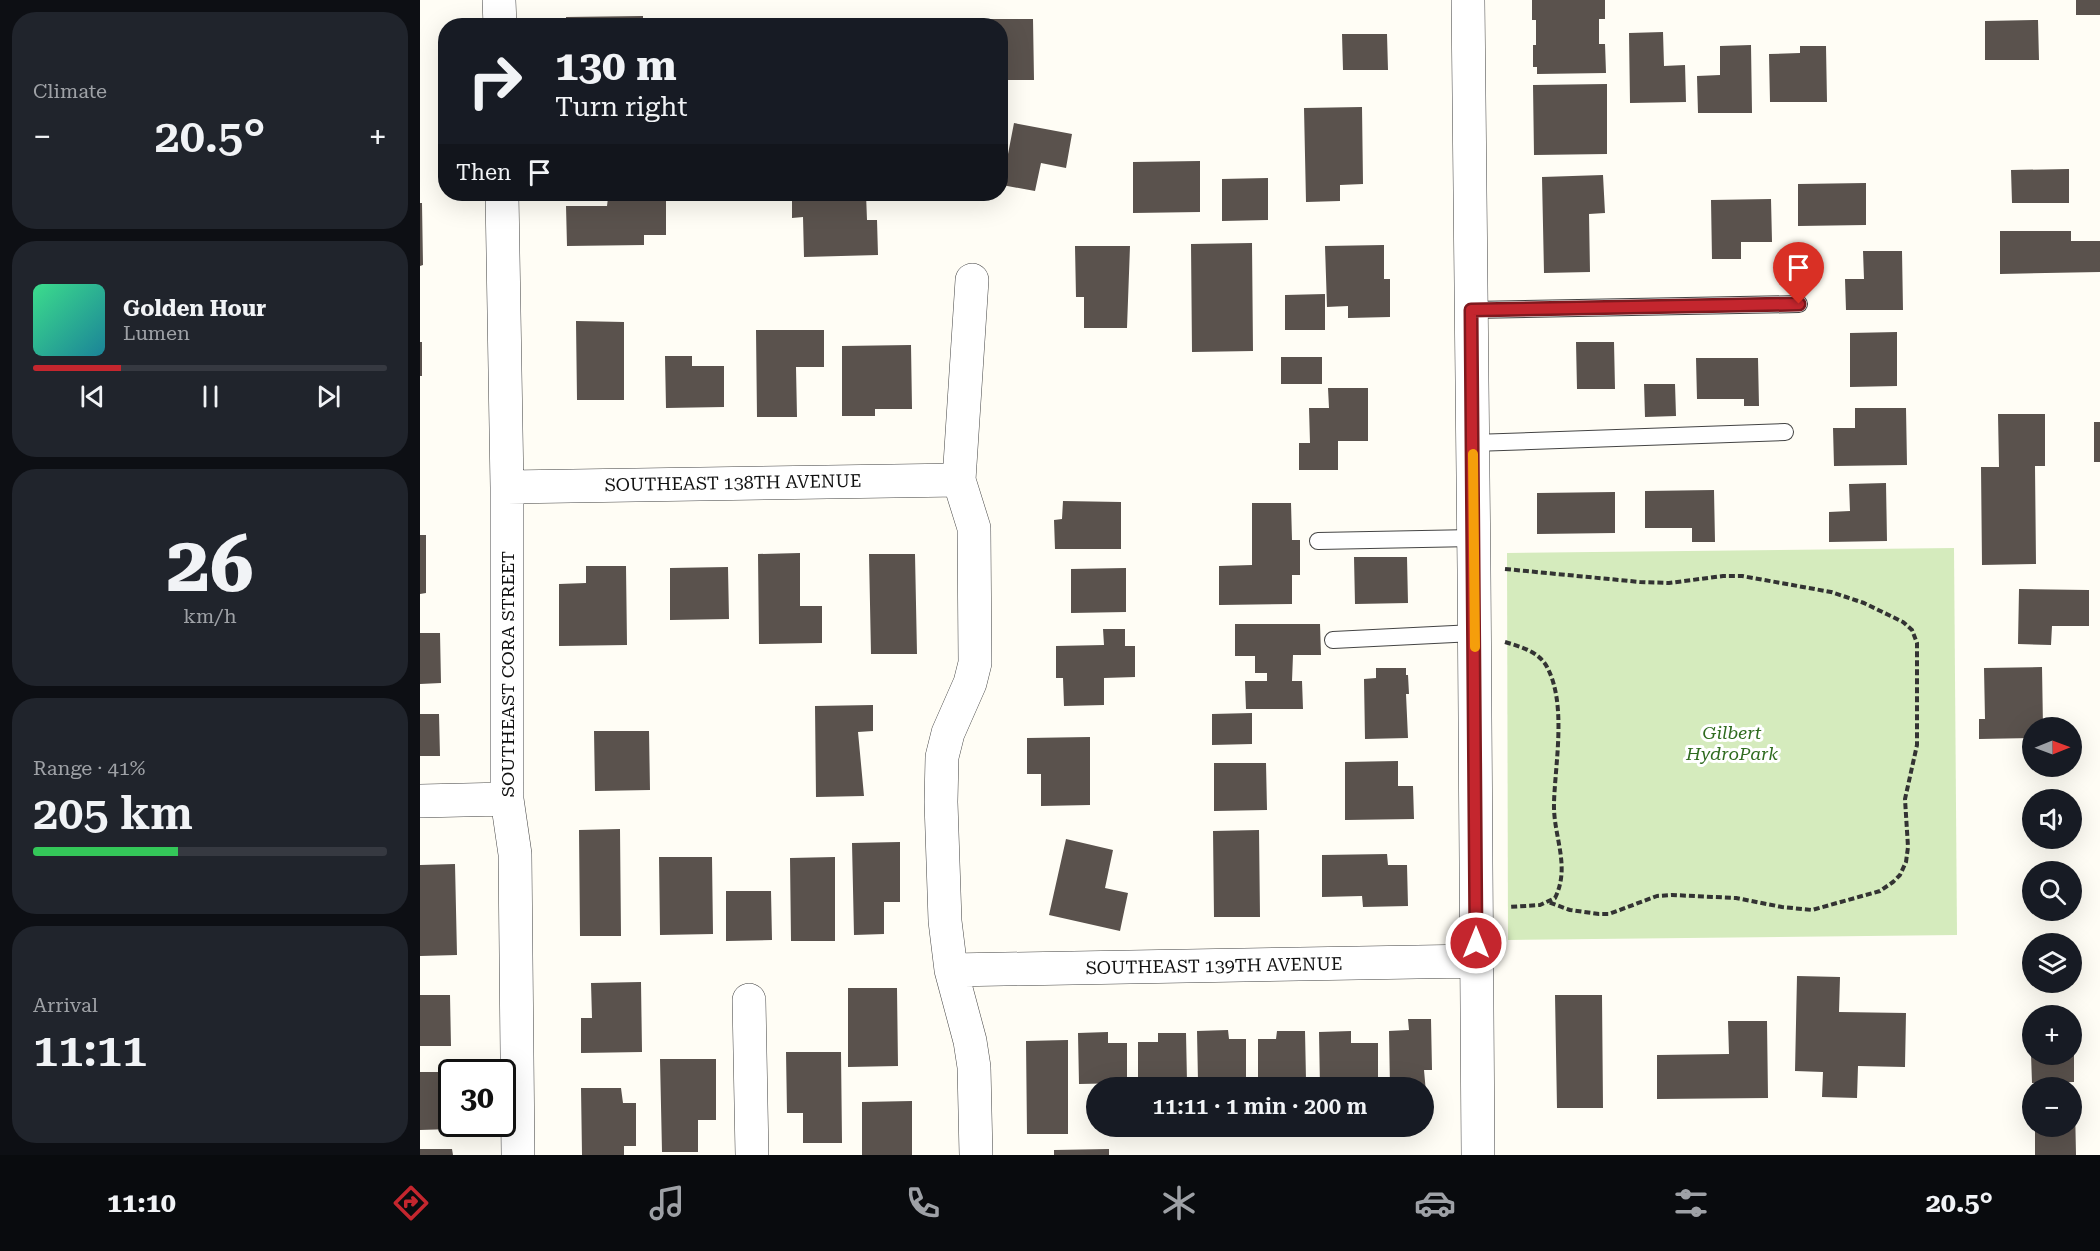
<!DOCTYPE html>
<meta charset="utf-8">
<style>
body{margin:0;font-family:"Roboto Serif",serif;background:#20242c;color:#f1f3f6;height:100vh;display:flex;flex-direction:column;font-size:22px;white-space:nowrap}
*{box-sizing:border-box;margin:0}
p{font-size:20px;color:#9ea1a6}
.icon{flex:none;width:33px;height:33px;fill:none;stroke:currentColor;stroke-width:2;stroke-linecap:round;stroke-linejoin:round}
.map{position:relative;flex:1;overflow:hidden}
.drawer{display:flex;flex-direction:column;gap:12px;padding:12px;background:#0d0f14;width:420px}
.drawer>*{flex:none}
.banner{position:absolute;left:18px;top:18px;width:570px;height:183px;border-radius:24px;box-shadow:0 6px 24px #0002;background:#171b24;color:#f1f3f6;overflow:hidden}
.needle{width:39px;rotate:89deg}
.buttons{position:absolute;left:1602px;top:717px;display:grid;gap:12px}
.buttons a{display:grid;place-items:center;width:60px;height:60px;border-radius:50%;background:#171b24;box-shadow:0 6px 24px #0002;font-size:30px}
.speed{position:absolute;left:18px;top:1059px;display:flex;gap:12px;font-size:30px;font-weight:700;text-align:center}
.speed>*{display:grid;place-content:center;width:78px;height:78px;border-radius:50%;background:#171b24;box-shadow:0 6px 24px #0002;line-height:1}
.speed .limit{border:3px solid #111;border-radius:9px;background:#fff;color:#111}
.pin{position:absolute;display:grid;place-items:center;width:51px;height:51px;color:#fff;margin:-62px -26px;border-radius:50% 50% 50% 0;rotate:-45deg;box-shadow:0 0 6px #0007}
.pin .icon{rotate:45deg}
.me{position:absolute;width:66px;margin:-33px;rotate:0deg;stroke-linejoin:round;filter:drop-shadow(0 0 4px #0008)}
.turn{display:flex;align-items:center;gap:21px;height:126px;padding:0 18px;font-size:27px}
.turn .icon{width:78px;height:78px;stroke-width:2.5}
.turn b{display:block;font-size:42px;line-height:51px}
.then{display:flex;align-items:center;height:57px;padding:0 18px;background:#0003;gap:12px;font-size:22px}
.big{font-size:45px;font-weight:600;line-height:1.1}
.drawer .widget{flex:1;display:flex;flex-direction:column;justify-content:center;gap:9px;min-width:0;padding:0 21px;border-radius:24px;background:#20242c}
.drawer .dial{align-items:center;gap:0}
.dial b{font-size:78px;line-height:1}
.song{display:flex;align-items:center;gap:18px}
.cover{width:72px;height:72px;border-radius:9px;background:linear-gradient(135deg,hsl(150 70% 55%),hsl(190 70% 35%))}
.played{height:6px;border-radius:3px;background:linear-gradient(90deg,#c4262e 25%,#363941 25%)}
.keys{display:flex;justify-content:space-around;direction:ltr}
.heat{display:flex;justify-content:space-between;align-items:center;font-size:33px;direction:ltr}
.charge{height:9px;border-radius:4px;background:linear-gradient(90deg,#34c759 41%,#363941 0)}
.trip{position:absolute;left:666px;top:1077px;width:348px;height:60px;border-radius:30px;background:#171b24;box-shadow:0 6px 24px #0002;font-weight:600;line-height:60px;text-align:center}
.tabs{display:flex;height:96px;justify-content:space-around;align-items:center;background:#090b0e;color:#9ea1a6}
.tabs .icon{width:42px;height:42px}
.tabs .on{color:#c4262e}
.tabs b{font-size:27px;color:#f1f3f6}
main{display:flex;flex:1;min-height:0}
.map>svg:first-child{display:block}
</style>
<main>
<section class="drawer">
<div class="widget"><p>Climate</p>
<div class="heat"><a>−</a><b class="big">20.5°</b><a>+</a></div>
</div>
<div class="widget">
<div class="song"><i class="cover"></i><div><b>Golden Hour</b><p>Lumen</p></div></div>
<div class="played"></div>
<div class="keys"><svg class="icon" aria-label="previous" viewBox="0 0 24 24"><path d="M18 5L8 12l10 7zM5 5v14"/></svg><svg class="icon" aria-label="pause" viewBox="0 0 24 24"><path d="M8 5v14M16 5v14"/></svg><svg class="icon" aria-label="next" viewBox="0 0 24 24"><path d="M6 5l10 7-10 7zM19 5v14"/></svg></div>
</div>
<div class="widget dial"><b>26</b><p>km/h</p></div>
<div class="widget"><p>Range · 41%</p><b class="big">205 km</b><div class="charge"></div></div>
<div class="widget"><p>Arrival</p><b class="big">11:11</b></div>
</section>
<div class="map">
<svg width="1680" height="1155" viewBox="0 0 1680 1155">
<rect width="100%" height="100%" fill="#fffdf5"/>
<path fill="#d5ebbd" d="M1534,548L1537,935L1088,940L1087,553Z"/>
<path fill="#5a524d" d="M1112,0H1185V19H1179V44H1185L1186,73L1117,74V67H1113V45H1116V20H1112Z
M1656,0H1680V15H1656Z
M223,16V26H146V17Z
M566,19H613L614,80H580V26H566Z
M1618,20L1619,60H1565V21Z
M1243,32L1244,66L1265,65L1266,102L1210,103L1209,33Z
M922,34H967L968,70H923Z
M1331,45L1332,113H1278L1277,76L1300,75V46Z
M1380,46H1406L1407,102H1350L1349,54L1380,53Z
M1187,84V154L1114,155L1113,85Z
M942,107L943,184L920,185V201L886,202L884,108Z
M594,123L652,134L646,168L621,163L615,191L582,185Z
M780,161V212L713,213V162Z
M1649,169V203H1592L1591,170Z
M1183,175L1185,213L1169,214L1170,272L1124,273L1122,177Z
M848,178V220L802,221V179Z
M1446,183V225L1378,226V184Z
M372,194H446L447,220H457L458,255L384,257L383,217L372,218Z
M246,197V235H224V245L147,246L146,206H187L188,198Z
M1351,199L1352,242H1321V259H1292L1291,200Z
M0,203H2L3,265L0,266Z
M1580,231H1651V241H1680V272L1580,274Z
M832,243L833,351L772,352L771,244Z
M964,245V279H970V317L928,318V306L907,307L905,246Z
M655,246H710L707,328H664V297H656Z
M1443,251H1482L1483,310H1426L1425,279H1444Z
M905,294V330H865V295Z
M156,321L204,322V400H157Z
M336,330H404V367H376L377,417H337Z
M1477,332V386L1430,387V333Z
M0,342H2V376H0Z
M1156,342H1194L1195,389H1157Z
M491,345L492,409H455V416H422V346Z
M245,356H272V366H304V407L246,408Z
M861,357H902V384H861Z
M1276,358H1338L1339,406H1324V399H1277Z
M1224,384H1255L1256,416L1225,417Z
M908,388H948V441H918V470H879V443H890L889,408H909Z
M1435,408H1486L1487,465L1414,466L1413,428H1435Z
M1578,414H1625V466H1615L1616,564L1562,565L1561,467H1579Z
M1674,422H1680V462H1674Z
M1466,483L1467,541L1409,542V512L1430,511L1429,484Z
M1294,490L1295,542H1272V528H1225V491Z
M1195,492V533L1117,534V493Z
M643,501L701,502V549H635L634,520L642,519Z
M832,503H871L872,540H880V575H872V604L799,605V566L832,565Z
M0,535H6V593L0,594Z
M380,553V606H402V643L339,644L338,554Z
M449,554H495L497,654H451Z
M934,557H987L988,603L935,604Z
M166,566H206L207,645L139,646V584L166,583Z
M308,567L309,619L250,620V568Z
M706,568V612L651,613V569Z
M1599,589L1669,590V626H1632L1631,645L1598,644Z
M815,624H900L901,655H873L872,681H882L883,709H826L825,681H847V673H835V656H815Z
M683,629H705V646H715V677L684,678V705L644,706L643,678H636V646L684,645Z
M0,633H20L21,683L0,684Z
M1622,667L1623,728H1612V738L1559,739V719H1565L1564,668Z
M956,668H986V675H988L989,694H986L988,738L945,739L944,679L956,678Z
M453,705V731L438,732L444,796L396,797L395,706Z
M832,713V744L792,745V714Z
M0,714H19L20,756H0Z
M174,731H229L230,790L175,791Z
M670,737V805L621,806V774H607V738Z
M978,761V786H993L994,819L925,820V762Z
M794,763H846L847,810L794,811Z
M200,829L201,936H160L159,830Z
M839,830L840,917H794L793,831Z
M646,839L693,850L685,888L708,893L700,931L629,915Z
M480,842V902H464V934L434,935L432,843Z
M967,854L968,865H987L988,906L943,907L942,896L902,897V855Z
M239,857H292L293,934L240,935Z
M415,857V941H371L370,858Z
M35,864L37,955L0,956V865Z
M306,891H351L352,940L306,941Z
M1377,976L1420,977L1419,1012L1486,1013L1485,1067L1438,1066L1437,1098L1402,1097L1403,1072L1375,1071Z
M221,982L222,1052L161,1053V1018H172L171,983Z
M428,988H477L478,1066L428,1067Z
M0,995H30L31,1046H0Z
M1135,995H1182L1183,1108H1137Z
M988,1019H1011L1012,1070H1004L1007,1104H1004V1088H970L969,1031L989,1030Z
M1308,1021H1347L1348,1098L1237,1099V1055L1309,1054Z
M808,1030L809,1039H826V1080L778,1081L777,1031Z
M857,1031H885L886,1080H838V1039H856Z
M931,1031V1043H958V1088H900L899,1032Z
M688,1032V1043H707V1083L659,1084L658,1033Z
M738,1033H766L767,1082L718,1083V1042H738Z
M648,1040V1134H607L606,1041Z
M366,1052H421L422,1143H383V1113H367Z
M1611,1054H1654V1082L1612,1083Z
M240,1059H296V1120H278V1152H242Z
M0,1072H32V1129L0,1130Z
M161,1088H201L203,1103H216V1146H204V1155H162Z
M492,1101V1155H442V1102Z
M1652,1107H1655L1656,1155H1615V1126H1652Z
M0,1149H32L33,1155H0Z
M689,1149V1155H634V1150Z"/>
<g fill="none" stroke-linecap="round" stroke-linejoin="round">
<defs>
<path id="service" d="M1051,310L1379,304
M1053,443L1365,432
M898,541L1054,538
M913,640L1054,633"/>
<path id="minor" d="M79,0L80,26
M1048,0L1054,570L1058,1155
M82,194L87,487V799L95,854L98,1155
M552,280L539,480L554,528L555,663L550,683L528,733L522,757L521,802L525,921L531,970L550,1041L554,1067L556,1155
M87,487L539,480
M0,801L87,799
M531,970L1056,961
M329,1000L332,1155"/>
</defs>
<use href="#service" stroke="#444" stroke-width="18"/>
<use href="#minor" stroke="#444" stroke-width="34"/>
<path stroke="#333" stroke-width="4" stroke-dasharray="6 3" stroke-linecap="butt" d="M1085,569L1220,582L1249,583L1303,576H1322L1411,592L1444,603L1483,622L1492,630L1497,643V745L1485,799L1488,847L1486,862L1480,875L1473,882L1460,891L1392,910L1362,907L1316,898L1252,895L1237,896L1189,914H1179L1150,910L1128,902
M1085,642C1102,647 1119,652 1127,667C1147,704 1135,764 1134,803C1133,836 1151,866 1135,898L1120,905L1089,907"/>
<use href="#service" stroke="#fff" stroke-width="16"/>
<use href="#minor" stroke="#fff" stroke-width="33"/>
</g>
<g fill="none" stroke-linecap="round" stroke-linejoin="round">
<defs>
<path id="route" d="M1056,943L1051,310L1379,304"/>
</defs>
<use href="#route" stroke="#7f191e" stroke-width="15"/>
<use href="#route" stroke="#c4262e" stroke-width="10"/>
<path stroke="#f59e0b" stroke-width="10" d="M1053,454L1055,647"/>
</g>
<g text-anchor="middle" stroke-width="6" stroke-linejoin="round" paint-order="stroke">
<g font-size="18" fill="#111" stroke="#fff">
<text transform="translate(313 483) rotate(-1)" y="6">SOUTHEAST 138TH AVENUE</text>
<text transform="translate(88 674) rotate(-90)" y="6">SOUTHEAST CORA STREET</text>
<text transform="translate(794 966) rotate(-1)" y="6">SOUTHEAST 139TH AVENUE</text>
</g>
<g font-size="18" font-style="italic" fill="#2f6b1f" stroke="#fff">
<text x="1312" y="739">Gilbert<tspan x="1312" dy="21">HydroPark</tspan></text>
</g>
</g>
</svg>
<div class="buttons">
<a><svg class="needle" viewBox="-14 -14 28 28"><path d="M0-13l5 13h-10z" fill="#e53935"/><path d="M0 13l5-13h-10z" fill="#9ea1a6"/></svg></a>
<a><svg class="icon" aria-label="sound" viewBox="0 0 24 24"><path d="M4 9h4l5-4v14l-5-4H4zM17 9q2 3 0 6"/></svg></a>
<a><svg class="icon" aria-label="search" viewBox="0 0 24 24"><circle cx="10" cy="10" r="6"/><path d="M15 15l6 6"/></svg></a>
<a><svg class="icon" aria-label="layers" viewBox="0 0 24 24"><path d="M12 4l9 5-9 5-9-5zM3 14l9 5 9-5"/></svg></a>
<a>+</a>
<a>−</a>
</div>
<div class="speed"><div class="limit">30</div></div>
<div class="pin" style="left:1379px;top:304px;background:#d93025"><svg class="icon" aria-label="arrive" viewBox="0 0 24 24"><path d="M6 21V4h12l-3 4 3 4H6"/></svg></div>
<svg class="me" style="left:1056px;top:943px" viewBox="-20 -20 40 40"><circle r="17" fill="#c4262e" stroke="#fff" stroke-width="3"/><path d="M0-11L8 9 0 5-8 9z" fill="#fff"/></svg>
<div class="trip">11:11 · 1 min · 200 m</div>
<div class="banner">
<div class="turn"><svg class="icon" aria-label="right" viewBox="0 0 24 24"><path d="M7 20v-9h11M14 6l5 5-5 5"/></svg><div><b>130 m</b>Turn right</div></div>
<div class="then">Then<svg class="icon" aria-label="arrive" viewBox="0 0 24 24"><path d="M6 21V4h12l-3 4 3 4H6"/></svg></div>
</div>
</div>
</main>
<nav class="tabs">
<b>11:10</b>
<svg class="icon on" aria-label="directions" viewBox="0 0 24 24"><path d="M12 3l9 9-9 9-9-9zM9 14v-3h6M13 9l2 2-2 2"/></svg>
<svg class="icon" aria-label="music" viewBox="0 0 24 24"><path d="M9 18V5l10-2v13"/><circle cx="6" cy="18" r="3"/><circle cx="16" cy="16" r="3"/></svg>
<svg class="icon" aria-label="phone" viewBox="0 0 24 24"><path d="M5 4h4l2 5-3 2q2 4 5 5l2-3 5 2v4C11 20 4 13 5 4z"/></svg>
<svg class="icon" aria-label="climate" viewBox="0 0 24 24"><path d="M12 3v18M4 7l16 10M4 17L20 7"/></svg>
<svg class="icon" aria-label="car" viewBox="0 0 24 24"><path d="M5 17H2v-5l4-1 3-4h7l3 4 3 1v5h-3M9 17h6M6 11h13"/><circle cx="7" cy="17" r="2"/><circle cx="17" cy="17" r="2"/></svg>
<svg class="icon" aria-label="filters" viewBox="0 0 24 24"><path d="M4 7h16M4 17h16"/><circle cx="9" cy="7" r="2"/><circle cx="15" cy="17" r="2"/></svg>
<b>20.5°</b>
</nav>
